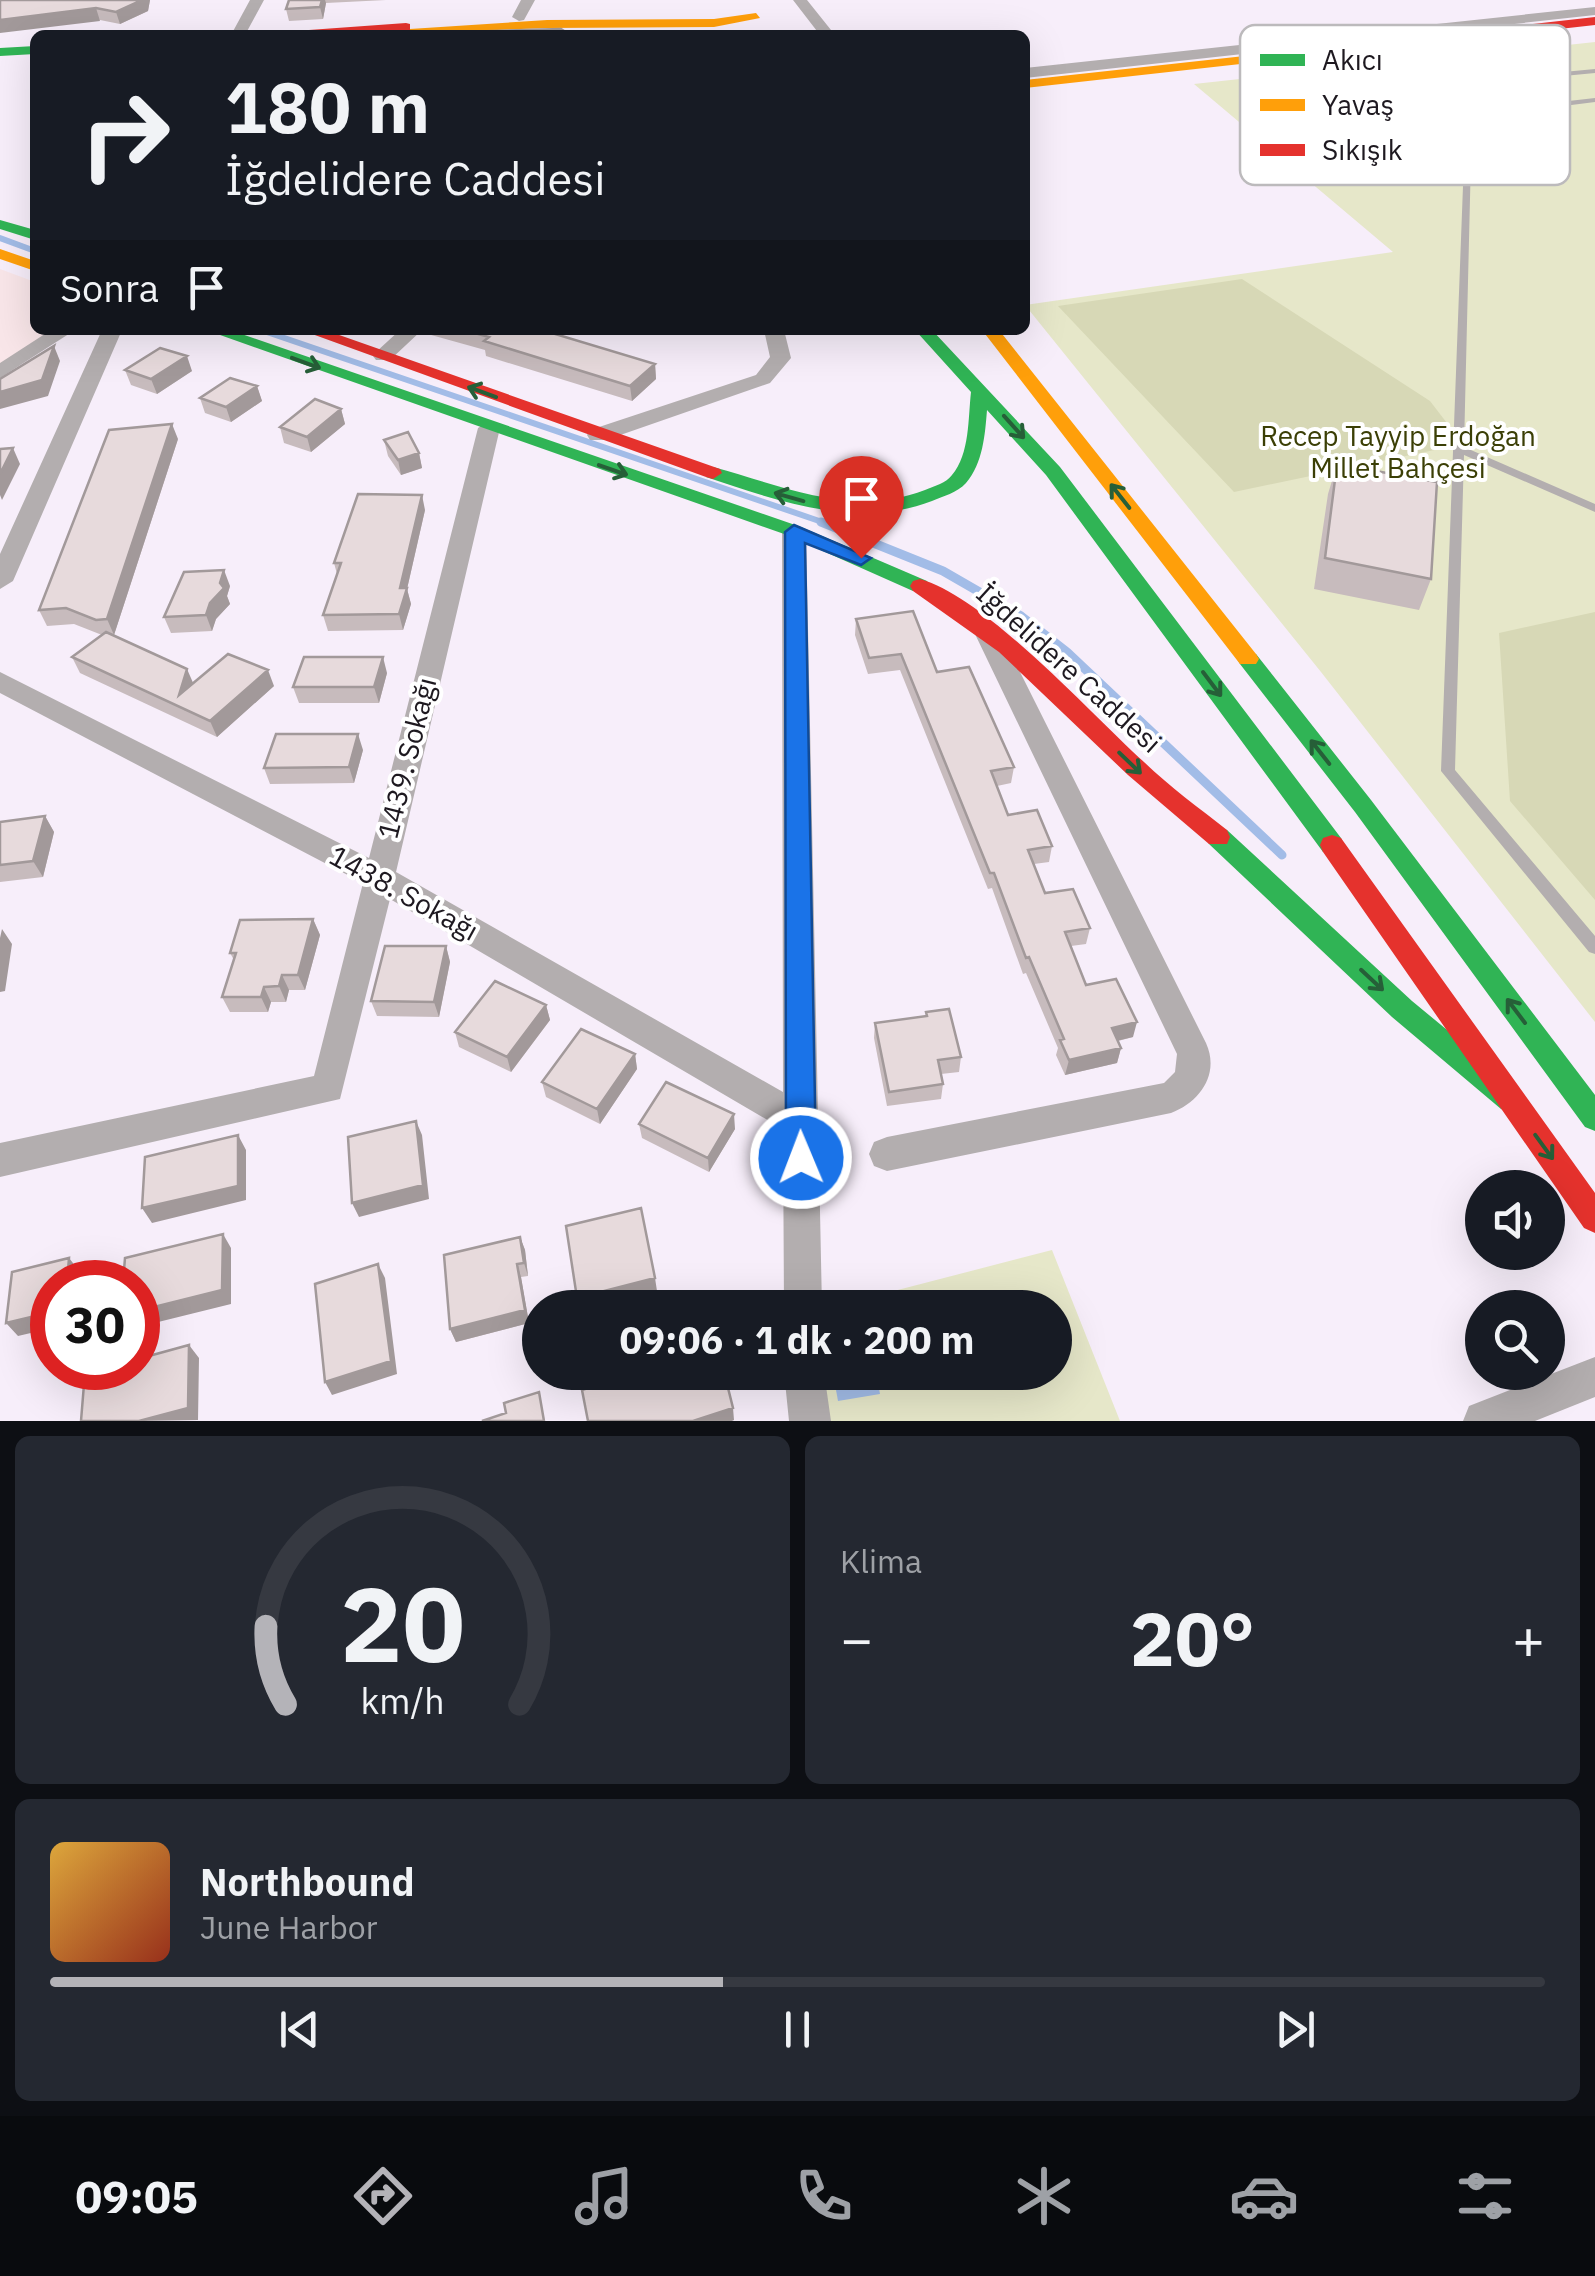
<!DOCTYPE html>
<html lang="tr">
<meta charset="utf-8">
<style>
body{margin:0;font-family:"IBM Plex Sans",sans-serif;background:#242831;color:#f1f3f6;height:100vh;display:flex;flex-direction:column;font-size:38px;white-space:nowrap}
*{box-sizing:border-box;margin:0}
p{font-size:32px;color:#9ea1a6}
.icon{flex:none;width:55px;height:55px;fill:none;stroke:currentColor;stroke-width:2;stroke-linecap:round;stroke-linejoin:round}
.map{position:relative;height:1421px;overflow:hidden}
.details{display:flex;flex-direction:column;gap:15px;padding:15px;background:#0d0f14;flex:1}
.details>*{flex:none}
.guide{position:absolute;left:30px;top:30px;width:1000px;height:305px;border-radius:15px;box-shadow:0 10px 40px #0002;background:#171b24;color:#f1f3f6;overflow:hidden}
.fabs{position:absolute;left:1465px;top:1170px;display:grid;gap:20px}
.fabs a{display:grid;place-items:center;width:100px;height:100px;border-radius:50%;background:#171b24;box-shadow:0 10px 40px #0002;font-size:50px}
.speed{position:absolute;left:30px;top:1260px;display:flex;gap:20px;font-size:50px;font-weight:700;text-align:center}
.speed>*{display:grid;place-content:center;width:130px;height:130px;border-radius:50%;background:#171b24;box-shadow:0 10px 40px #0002;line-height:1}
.speed .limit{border:15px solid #d22;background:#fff;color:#111}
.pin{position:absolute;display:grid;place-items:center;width:85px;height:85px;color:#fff;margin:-102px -42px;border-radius:50% 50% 50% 0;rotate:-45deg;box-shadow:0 0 10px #0007}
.pin .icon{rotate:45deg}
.me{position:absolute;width:110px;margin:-55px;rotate:359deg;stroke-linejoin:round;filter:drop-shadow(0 0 8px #0008)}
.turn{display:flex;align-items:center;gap:35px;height:210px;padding:0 30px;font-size:45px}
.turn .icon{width:130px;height:130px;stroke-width:2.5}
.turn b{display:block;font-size:70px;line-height:85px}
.then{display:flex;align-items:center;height:95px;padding:0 30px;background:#0003;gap:20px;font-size:38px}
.big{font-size:75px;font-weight:700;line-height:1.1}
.details .tile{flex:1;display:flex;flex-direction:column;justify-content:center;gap:15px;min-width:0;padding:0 35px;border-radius:15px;background:#242831}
.details .dial{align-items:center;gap:0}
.dial svg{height:260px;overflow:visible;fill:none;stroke:#363941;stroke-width:7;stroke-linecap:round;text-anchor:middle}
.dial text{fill:#f1f3f6;stroke:none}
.song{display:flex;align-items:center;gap:30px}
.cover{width:120px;height:120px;border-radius:15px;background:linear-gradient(135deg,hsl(40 70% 55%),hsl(10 70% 35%))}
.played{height:10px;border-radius:5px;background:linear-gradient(90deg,#b4b3b8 45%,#363941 45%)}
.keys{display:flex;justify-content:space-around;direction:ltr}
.heat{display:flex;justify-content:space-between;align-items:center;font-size:55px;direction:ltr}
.details .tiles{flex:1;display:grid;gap:15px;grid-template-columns:1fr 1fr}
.tile:last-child{grid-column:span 2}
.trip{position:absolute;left:522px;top:1290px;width:550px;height:100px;border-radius:50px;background:#171b24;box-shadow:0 10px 40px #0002;font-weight:700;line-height:100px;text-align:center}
.dock{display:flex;height:160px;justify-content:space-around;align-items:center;background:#090b0e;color:#9ea1a6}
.dock .icon{width:70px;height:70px}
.dock .selected{color:#b4b3b8}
.dock b{font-size:45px;color:#f1f3f6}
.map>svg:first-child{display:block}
</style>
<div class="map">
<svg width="1595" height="1421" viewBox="0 0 1595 1421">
<rect width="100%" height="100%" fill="#f7eefa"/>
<path fill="#f9e6e9" d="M0,269L35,282V330H56L0,365Z"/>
<path fill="#e6e7c9" d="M1595,42V1022L1321,672L1025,305L1393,252L1194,84L1377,64L1397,70L1428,93L1471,88L1441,66L1447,58Z
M1052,1250L1120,1421H827L823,1373L1055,1372V1308L832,1307Z"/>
<path fill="#d7d8b6" d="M1242,279L1430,401L1450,427L1444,448L1234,492L1058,306Z
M1595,612V900L1510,801L1499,633Z"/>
<path fill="#a2bce7" d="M833,1373H876L880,1394L838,1401Z"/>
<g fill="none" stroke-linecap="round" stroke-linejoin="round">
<path stroke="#a2bce7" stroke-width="6" d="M0,238L35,251
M261,330L828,524"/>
<path stroke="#a2bce7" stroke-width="9" d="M821,522L943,571L1021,616L1067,652L1282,855"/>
<path fill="#b3aeaf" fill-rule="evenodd" d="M1389,41H1395L1486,100L1551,103L1595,98V102L1540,109L1536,107L1497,105L1511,112V116H1508L1483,105L1471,106V111L1495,120L1491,122L1472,116L1464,447L1595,504V512L1464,455L1455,770L1595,936V954L1589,952L1441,771L1465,133L1464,113L1366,46L1373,44L1463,106L1464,102L1474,100L1389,45Z
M1595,69V73L1500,82L1496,80L1500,78Z"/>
<path fill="#b3aeaf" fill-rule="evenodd" d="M250,0H264L245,35H231Z
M521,0H535L524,20L519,21L512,17Z
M793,0H807L835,35H820Z
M1595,7V15L1025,78V68Z
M51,330H75L0,378V363Z
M102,330H122L13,581L0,589V554Z
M400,330H422L390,360H376L373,356L376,352Z
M764,330H784L791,358L770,383L606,440H590L587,435L590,430L756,375L770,357Z
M489,421L500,428L396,872L783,1092L782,531L794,524L806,531L822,1308H784L783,1129L390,899L340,1099L0,1177V1143L314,1076L363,883L0,693V672L369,858L478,428Z
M988,625L997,628L1001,634L1206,1043C1220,1074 1200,1102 1171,1113L887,1171L874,1166L869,1154L874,1142L887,1137L1164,1083L1175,1072L1177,1054L975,634L979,628Z
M1595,1357V1397L1535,1421H1463L1469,1406Z
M784,1372H824L831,1421H789Z"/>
<path fill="#30b455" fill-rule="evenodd" d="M35,46V54L0,56V48Z
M0,220L35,230V240L0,229Z
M206,330H230L801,527L927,581L930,586L927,591H913L787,535Z
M915,330H932L1060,467L1341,838L1344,845L1341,852H1323L1046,475L987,410C985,435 983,463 966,483C957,493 943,496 932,501C858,530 778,501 706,477V469L713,467C784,486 852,518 925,490C935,486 946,483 952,475C970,454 968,418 971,392Z
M1248,652L1256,654L1371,800L1595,1095V1131L1585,1127L1355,812L1240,664L1237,659L1240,654Z
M1218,828L1227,830L1412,1001L1521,1091L1525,1100L1521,1109L1511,1113L1501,1109L1392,1017L1209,844L1206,837L1209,830Z"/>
<path fill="#ff9f0a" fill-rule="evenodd" d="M756,13L760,18L714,27L547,28L373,35L379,31L547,20L714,19Z
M1417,37L1421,38V44L1025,88V80Z
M0,249L35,261V271L0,259Z
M982,330H999L1256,654L1259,659L1256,664H1240Z"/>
<path fill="#e5322d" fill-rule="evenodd" d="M1595,17V25L1417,45L1411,41L1417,37Z
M406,23L410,24V30L289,35L295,31Z
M301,330H325L720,469L722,473L713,479L706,477Z
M920,579C987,598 1091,714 1144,762C1170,787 1199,808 1227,830L1230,837L1227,844H1209L1128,775L999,652L913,591L910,586L913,581Z
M1332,835L1341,838L1595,1193V1233L1584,1228L1323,852L1320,845L1323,838Z"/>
</g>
<path fill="#c7bbbd" d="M0,0H150L148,11L120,24Z
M289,0H386L326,3L323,19L289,21L286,9Z
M423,330H542L655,364L656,379L632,401L486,356L485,350L424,333Z
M125,370L192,371L157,394L131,385Z
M257,386L262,401L231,422L205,413L200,398Z
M341,409L345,424L311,452L284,443L280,427Z
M178,439L114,635L193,683L274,686L217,737L80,673L72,657L102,635L74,624L47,626L39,610Z
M384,440L419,453L422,468L401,475L388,456Z
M1337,464L1431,579L1419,610L1314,589L1328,494Z
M425,510L407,589L411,604L403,630L328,631L323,615L337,574L334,563Z
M230,586L227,596L230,604L216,619L212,631L171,633L164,617Z
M856,619L937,672L1014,767L1011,783L997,786L1008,815L1052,846L1049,862L1034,864L1045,893L1090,928L1086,944L1071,946L1086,985L1133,1037L1118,1041L1121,1048L1117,1063L1065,1075L1056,1055L1058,1048L1026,973L1023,974L992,888L988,889L900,670L868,674L855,635Z
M387,673L379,703H299L293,687Z
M363,750L354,783L270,784L264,768Z
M45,816L54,832L43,877L0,882V822Z
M313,919L320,935L305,990H289L286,1002H271L268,1012H230L222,997L234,960L230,953Z
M446,946L450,962L439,1017L377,1016L371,1001Z
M546,1005L550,1020L511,1072L459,1047L455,1032Z
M926,1012L961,1057L959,1072L941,1074L943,1084L941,1099L887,1106L874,1038L875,1023L926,1016Z
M635,1054L637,1069L600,1124L546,1097L542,1082Z
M639,1124L735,1129L709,1172L642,1138Z
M520,1237L525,1250L528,1276L521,1277L529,1323L456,1342L450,1329Z"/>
<path fill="#a2999a" d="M142,0H150L148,11L120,24L116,12Z
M322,0H325L326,3L323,19L320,7Z
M96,8L100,21L0,33V20Z
M54,346L60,361L48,396L0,409V392Z
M187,356L192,371L157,394L151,379Z
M655,364L656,379L632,401L630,386Z
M257,386L262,401L231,422L226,407Z
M341,409L345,424L311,452L307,437Z
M172,424L178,439L114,635L107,619Z
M13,448L20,464L2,500L0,495V474Z
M419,453L422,468L401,475L398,460Z
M422,495L425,510L407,589L411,604L403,630L399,614L400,588Z
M224,570L230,586L227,596L230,604L216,619L212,631L206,615Z
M383,657L387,673L379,703L374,687Z
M187,669L194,685L185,711L179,695Z
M268,670L274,686L217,737L210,721Z
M358,734L363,750L354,783L349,767Z
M45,816L54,832L43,877L33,861Z
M313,919L320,935L305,990L298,975Z
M2,929L12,944L5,991L0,992V938Z
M446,946L450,962L439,1017L434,1002Z
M282,975L289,990L286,1002L279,986Z
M264,987L271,1002L268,1012L261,997Z
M546,1005L550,1020L511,1072L507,1057Z
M1137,1022L1133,1037L1108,1043L1112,1028Z
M1121,1048L1117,1063L1065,1075L1069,1060Z
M635,1054L637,1069L600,1124L597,1109Z
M734,1114L735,1129L709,1172L708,1158Z
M416,1121L422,1135L429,1199L359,1217L352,1203Z
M238,1135L246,1150V1200L152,1223L142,1208Z
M223,1234L231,1248V1304L138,1327V1311Z
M520,1237L525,1250L528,1276L524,1263Z
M69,1258L80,1272L79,1282H67Z
M378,1264L385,1278L397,1374L332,1395L325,1382Z
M517,1264L521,1277L529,1323L456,1342L450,1329Z
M655,1278L657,1291L594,1308H580L577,1298Z
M52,1312V1328L18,1336L6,1323Z
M189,1345L199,1358L198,1420L139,1421Z
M733,1408L734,1420L732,1421H693Z"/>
<path fill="#e7dadc" stroke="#a2999a" stroke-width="2.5" d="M0,0H142L116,12L96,8L0,20Z
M289,0H322L320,7L286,9Z
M561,29L570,35H452L463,32Z
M464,330H542L655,364L630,386L484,341L489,337Z
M54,346L42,380L0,392V379Z
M160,348L187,356L151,379L125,370Z
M230,378L257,386L226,407L200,398Z
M315,399L341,409L307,437L280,427Z
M172,424L107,619L96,620L66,608L39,610L109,430Z
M408,432L419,453L398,460L384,440Z
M13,448L0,474V449Z
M1337,464L1437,482L1431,579L1325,558Z
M358,494L422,495L400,588H407L399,614L323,615L341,563H334Z
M224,570L220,583L224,588L210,603L206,615L164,617L184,572Z
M913,611L937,672L969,667L1014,767L991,771L1008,815L1037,810L1052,846L1028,850L1045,893L1073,889L1090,928L1065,932L1086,985L1116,979L1137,1022L1112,1028L1121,1048L1069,1060L1060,1040L1064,1039L1029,957L1026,958L994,873H990L901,654L869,658L856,619Z
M106,632L187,669L179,695L228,654L268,670L210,721L72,657Z
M304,657H383L374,687H293Z
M276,734H358L349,767L264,768Z
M45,816L33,861L0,865V822Z
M313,919L298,975H282L279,986L264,987L261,997H222L236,953H230L240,920Z
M385,946H446L434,1002L371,1001Z
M495,981L546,1005L507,1057L455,1032Z
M949,1009L961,1057L938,1060L943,1084L889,1092L875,1023L927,1016L926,1012Z
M581,1029L635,1054L597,1109L542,1082Z
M666,1082L734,1114L708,1158L639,1124Z
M416,1121L423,1185L352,1203L348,1137Z
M238,1135V1186L142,1208L145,1157Z
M641,1208L655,1278L577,1298L566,1226Z
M223,1234L222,1290L138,1311V1282H123L125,1258Z
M520,1237L524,1263L517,1264L525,1310L450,1329L444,1255Z
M69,1258L67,1282H52V1312L6,1323L12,1272Z
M378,1264L391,1361L325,1382L315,1284Z
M189,1345L188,1408L139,1421H81L85,1372L103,1368H138V1359Z
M636,1372H724L733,1408L693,1421H588L582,1390Z
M539,1392L544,1421H482L506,1413L504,1403Z"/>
<defs><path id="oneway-shaft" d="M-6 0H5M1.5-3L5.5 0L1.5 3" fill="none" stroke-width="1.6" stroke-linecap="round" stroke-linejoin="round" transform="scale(2.5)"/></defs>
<g stroke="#265f38">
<use href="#oneway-shaft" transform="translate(306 363) rotate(20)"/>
<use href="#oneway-shaft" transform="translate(482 392) rotate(-160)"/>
<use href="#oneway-shaft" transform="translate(1014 427) rotate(48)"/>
<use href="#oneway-shaft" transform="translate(613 470) rotate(19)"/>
<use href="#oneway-shaft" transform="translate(1120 496) rotate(-128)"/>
<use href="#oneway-shaft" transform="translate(789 497) rotate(-164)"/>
<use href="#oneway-shaft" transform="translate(1212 684) rotate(53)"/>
<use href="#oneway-shaft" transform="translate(1320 752) rotate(-128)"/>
<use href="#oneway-shaft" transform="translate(1130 763) rotate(44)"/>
<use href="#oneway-shaft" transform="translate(1372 980) rotate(43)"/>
<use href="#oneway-shaft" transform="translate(1516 1011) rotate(-127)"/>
<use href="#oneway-shaft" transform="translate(1544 1147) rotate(54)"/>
</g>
<path fill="#1a73e8" stroke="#114b97" stroke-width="2.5" d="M794,525L871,558L861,565L805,543L816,1158L811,1167L801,1171L790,1167L786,1158L785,532Z"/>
<g text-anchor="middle" stroke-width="8" stroke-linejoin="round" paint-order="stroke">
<g font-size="28" fill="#3b3f06" stroke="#fff">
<text x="1398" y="446">Recep Tayyip Erdoğan<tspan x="1398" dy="32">Millet Bahçesi</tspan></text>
</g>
<g font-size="28" fill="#1e1920" stroke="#fff">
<text transform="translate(1069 668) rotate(42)" y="10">İğdelidere Caddesi</text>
<text transform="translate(407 758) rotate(-76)" y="10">1439. Sokağı</text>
<text transform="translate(404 893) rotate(29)" y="10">1438. Sokağı</text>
</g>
</g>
<rect x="1240" y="25" width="330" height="160" rx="15" fill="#fff" stroke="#bcbabc" stroke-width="2.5"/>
<rect x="1260" y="54" width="45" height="12" fill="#30b455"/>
<rect x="1260" y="99" width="45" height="12" fill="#ff9f0a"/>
<rect x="1260" y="144" width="45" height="12" fill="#e5322d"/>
<g font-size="28" fill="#1e1920">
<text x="1322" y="70">Akıcı</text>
<text x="1322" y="115">Yavaş</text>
<text x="1322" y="160">Sıkışık</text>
</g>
</svg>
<div class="fabs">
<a><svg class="icon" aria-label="sound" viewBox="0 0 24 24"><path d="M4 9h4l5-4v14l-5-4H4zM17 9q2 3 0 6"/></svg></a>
<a><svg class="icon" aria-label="search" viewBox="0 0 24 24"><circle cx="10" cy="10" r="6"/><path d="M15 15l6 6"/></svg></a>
</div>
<div class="speed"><div class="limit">30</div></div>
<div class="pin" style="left:861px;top:558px;background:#d93025"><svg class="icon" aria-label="arrive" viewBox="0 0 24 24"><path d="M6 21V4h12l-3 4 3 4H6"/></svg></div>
<svg class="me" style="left:801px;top:1158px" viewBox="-20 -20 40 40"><circle r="17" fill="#1a73e8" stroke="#fff" stroke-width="3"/><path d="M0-11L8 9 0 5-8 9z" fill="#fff"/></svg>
<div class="trip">09:06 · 1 dk · 200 m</div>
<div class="guide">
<div class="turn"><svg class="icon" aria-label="right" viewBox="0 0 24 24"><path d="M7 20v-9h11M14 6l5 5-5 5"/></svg><div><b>180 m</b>İğdelidere Caddesi</div></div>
<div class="then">Sonra<svg class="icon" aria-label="arrive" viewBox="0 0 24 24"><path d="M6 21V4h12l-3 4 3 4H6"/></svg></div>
</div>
</div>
<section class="details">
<div class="tiles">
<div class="tile dial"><svg viewBox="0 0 100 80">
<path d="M14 69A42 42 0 1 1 86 69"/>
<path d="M14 69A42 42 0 0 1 8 45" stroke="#b4b3b8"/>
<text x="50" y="56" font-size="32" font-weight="700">20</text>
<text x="50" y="72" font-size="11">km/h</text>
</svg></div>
<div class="tile"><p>Klima</p>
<div class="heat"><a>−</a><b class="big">20°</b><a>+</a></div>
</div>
<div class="tile">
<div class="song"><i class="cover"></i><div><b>Northbound</b><p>June Harbor</p></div></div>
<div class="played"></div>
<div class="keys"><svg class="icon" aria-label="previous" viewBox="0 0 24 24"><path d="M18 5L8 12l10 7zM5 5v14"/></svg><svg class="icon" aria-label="pause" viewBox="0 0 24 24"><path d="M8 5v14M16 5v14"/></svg><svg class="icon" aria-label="next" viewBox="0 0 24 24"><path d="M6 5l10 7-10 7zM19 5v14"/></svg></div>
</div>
</div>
</section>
<nav class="dock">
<b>09:05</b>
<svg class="icon selected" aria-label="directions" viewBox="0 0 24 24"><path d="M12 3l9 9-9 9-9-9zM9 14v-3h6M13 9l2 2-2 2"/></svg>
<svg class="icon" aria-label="music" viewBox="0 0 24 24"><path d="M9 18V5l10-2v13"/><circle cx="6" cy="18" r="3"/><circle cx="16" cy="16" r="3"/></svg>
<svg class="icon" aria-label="phone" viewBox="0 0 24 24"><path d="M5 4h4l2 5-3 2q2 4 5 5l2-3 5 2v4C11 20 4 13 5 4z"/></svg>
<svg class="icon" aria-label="climate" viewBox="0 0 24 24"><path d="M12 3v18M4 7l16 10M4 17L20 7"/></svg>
<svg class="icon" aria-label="car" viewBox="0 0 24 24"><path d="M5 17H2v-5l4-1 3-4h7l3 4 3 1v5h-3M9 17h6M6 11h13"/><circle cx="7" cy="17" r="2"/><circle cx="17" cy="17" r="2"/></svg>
<svg class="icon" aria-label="filters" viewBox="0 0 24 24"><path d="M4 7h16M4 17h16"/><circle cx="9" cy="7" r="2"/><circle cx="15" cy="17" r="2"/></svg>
</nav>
